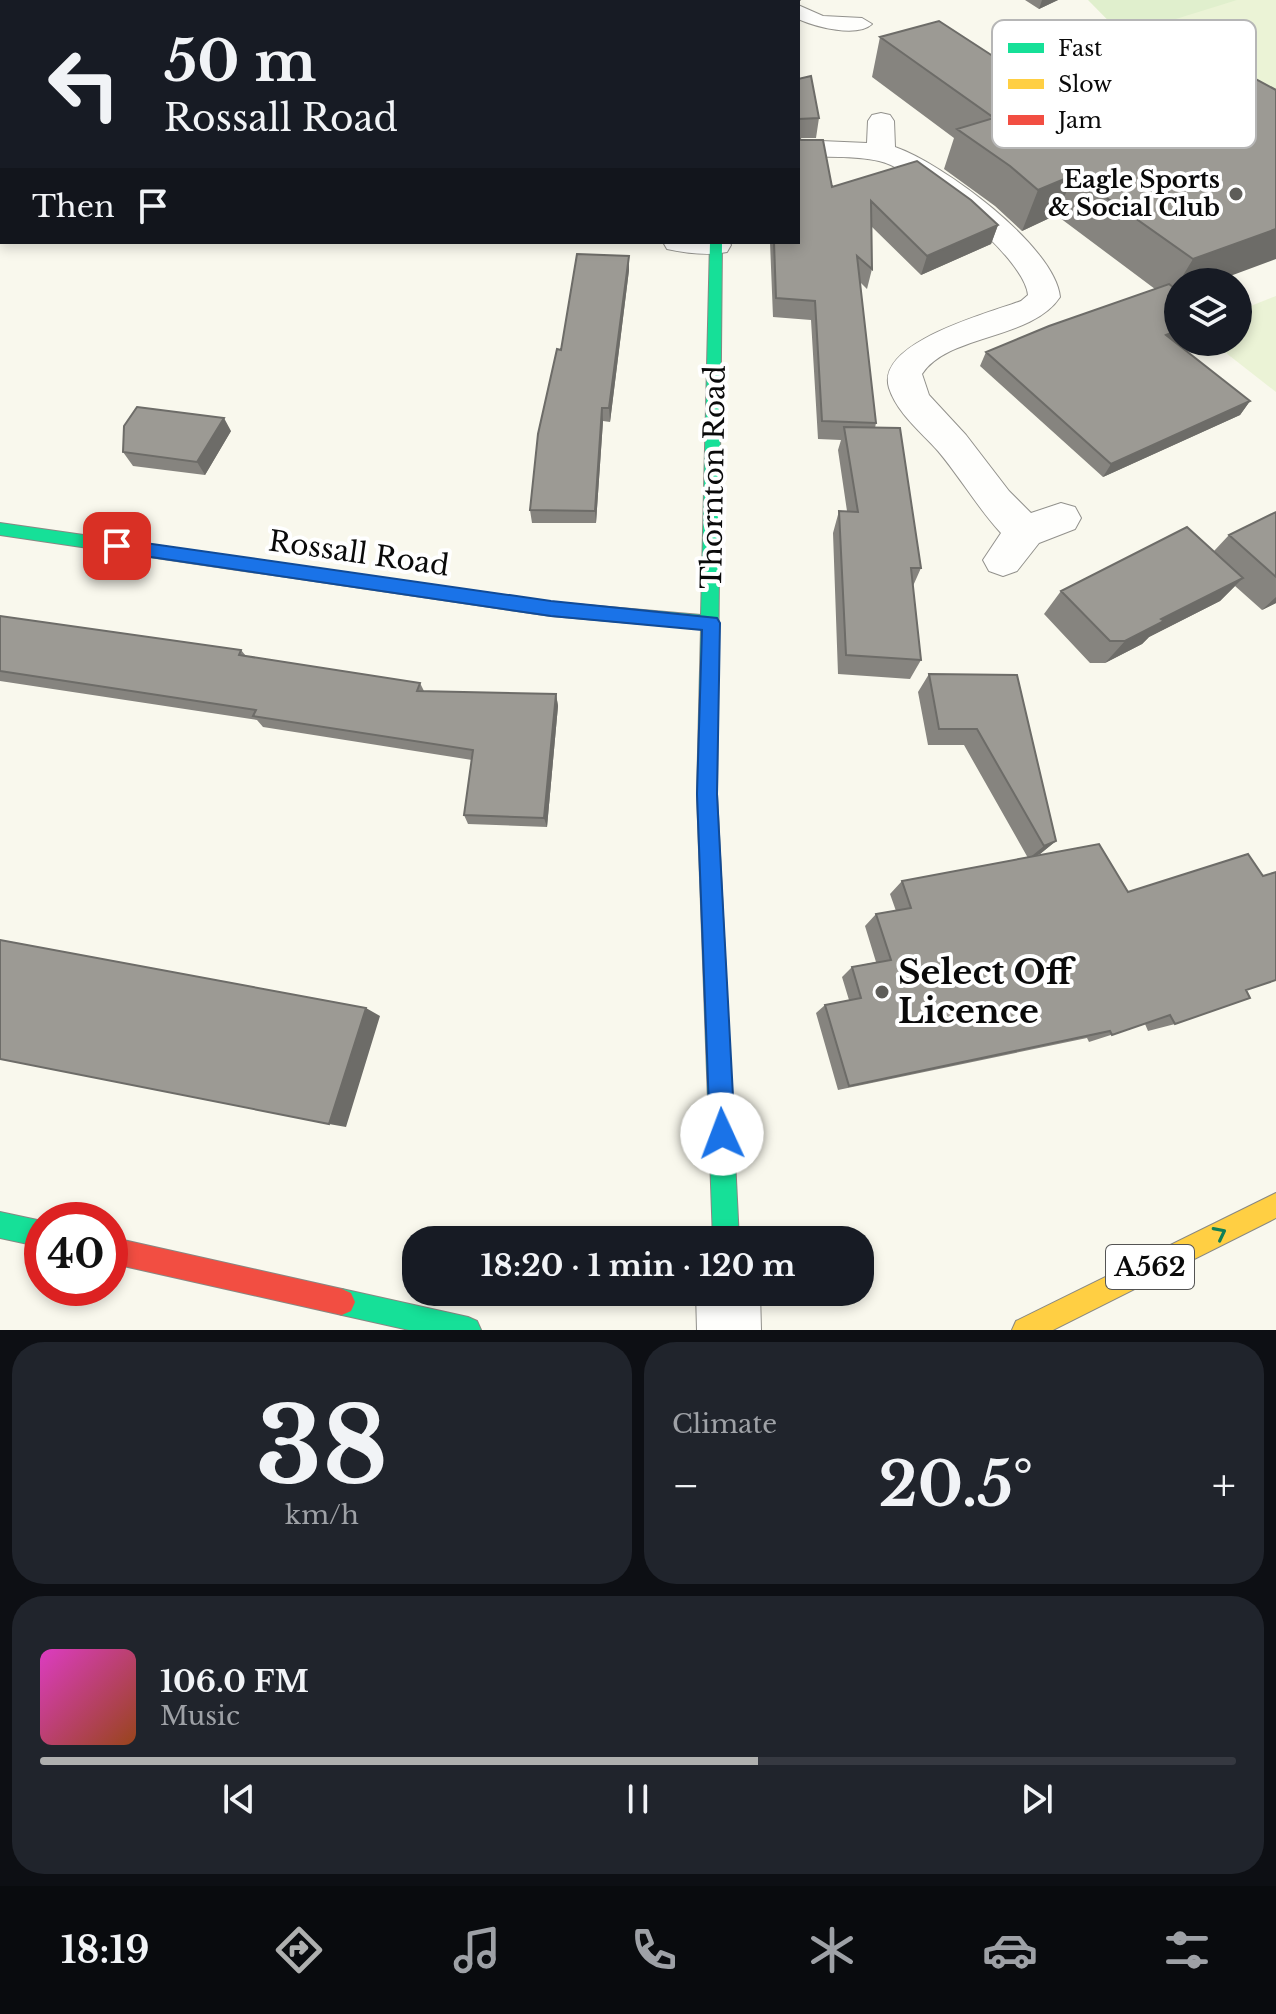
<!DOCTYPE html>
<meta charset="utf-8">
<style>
body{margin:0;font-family:"Libre Baskerville",serif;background:#20242c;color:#f1f3f6;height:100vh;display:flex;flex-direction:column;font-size:30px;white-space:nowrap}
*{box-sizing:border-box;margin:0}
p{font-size:26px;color:#9ea1a6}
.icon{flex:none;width:44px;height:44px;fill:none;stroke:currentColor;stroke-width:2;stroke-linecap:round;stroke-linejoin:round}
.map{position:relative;height:1330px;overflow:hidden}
.side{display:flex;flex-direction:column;gap:12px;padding:12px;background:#0d0f14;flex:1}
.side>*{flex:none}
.banner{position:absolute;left:0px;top:0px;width:800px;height:244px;box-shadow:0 4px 12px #0003;background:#171b24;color:#f1f3f6;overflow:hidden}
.fabs{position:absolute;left:1164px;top:268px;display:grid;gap:16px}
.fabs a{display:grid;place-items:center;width:88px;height:88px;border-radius:50%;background:#171b24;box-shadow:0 4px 12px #0003;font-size:40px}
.speed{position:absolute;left:24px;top:1202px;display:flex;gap:16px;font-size:40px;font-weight:700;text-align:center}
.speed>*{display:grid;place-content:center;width:104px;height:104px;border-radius:50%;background:#171b24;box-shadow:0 4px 12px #0003;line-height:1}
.speed .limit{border:12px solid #d22;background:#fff;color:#111}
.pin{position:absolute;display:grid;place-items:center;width:68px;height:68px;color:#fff;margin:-34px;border-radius:16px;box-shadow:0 4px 12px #0006}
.me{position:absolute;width:88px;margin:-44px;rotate:358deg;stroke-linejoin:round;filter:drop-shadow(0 0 6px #0008)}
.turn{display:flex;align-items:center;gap:28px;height:168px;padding:0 32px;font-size:36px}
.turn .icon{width:104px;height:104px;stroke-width:2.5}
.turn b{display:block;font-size:56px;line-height:68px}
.then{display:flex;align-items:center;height:76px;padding:0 32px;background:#0003;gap:16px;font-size:30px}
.big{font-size:60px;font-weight:700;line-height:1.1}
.side .widget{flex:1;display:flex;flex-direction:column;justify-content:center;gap:12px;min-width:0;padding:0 28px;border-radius:32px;background:#20242c}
.side .dial{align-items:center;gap:0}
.dial b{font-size:104px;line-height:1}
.song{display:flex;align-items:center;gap:24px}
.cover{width:96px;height:96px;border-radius:12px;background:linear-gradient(135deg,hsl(310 70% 55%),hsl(20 70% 35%))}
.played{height:8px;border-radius:4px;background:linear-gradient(90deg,#afb0af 60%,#363941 60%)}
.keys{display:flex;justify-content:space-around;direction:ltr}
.heat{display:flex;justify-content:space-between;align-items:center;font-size:44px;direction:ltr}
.side .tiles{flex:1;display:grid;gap:12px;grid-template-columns:1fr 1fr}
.widget:last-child{grid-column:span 2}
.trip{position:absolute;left:402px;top:1226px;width:472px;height:80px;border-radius:32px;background:#171b24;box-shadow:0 4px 12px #0003;font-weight:700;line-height:80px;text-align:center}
.menu{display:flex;height:128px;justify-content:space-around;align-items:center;background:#090b0e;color:#9ea1a6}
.menu .icon{width:56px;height:56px}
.menu .on{color:#afb0af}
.menu b{font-size:36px;color:#f1f3f6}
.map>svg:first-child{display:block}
</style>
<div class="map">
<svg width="1276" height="1330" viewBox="0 0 1276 1330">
<rect width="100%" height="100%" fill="#f9f8ed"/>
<path fill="#e0efcd" d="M1088,0H1276V136L1145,58Z"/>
<path fill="#ebf3d6" d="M1237,0H1276V125L1118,37Z
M1276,296V392L1212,342H1238V311Z"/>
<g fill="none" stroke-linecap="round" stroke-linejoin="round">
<defs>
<path id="lane" d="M798,5L823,16L862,18L872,24C857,38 816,27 798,19Z"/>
<path id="street" d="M713,0H737V2H713Z
M772,0H800L770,2Z
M881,113L890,115L894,121L895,147C942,163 1055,246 1060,297C1032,340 948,334 922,374L929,395L966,435L1009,491L1031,513L1061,503L1075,507L1081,518L1075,529L1039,543L1017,571L1003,576L989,571L983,560L1001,533C977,507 960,477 938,451C921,432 897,413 889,388C875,342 990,313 1021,301L1028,295C1025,257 916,169 879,161C854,155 824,158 798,156V140L867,143L868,121L872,115Z
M0,174H2V192H0Z
M663,242H729L731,245L727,252C708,256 686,253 667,249Z
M696,1292H760L761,1330H697Z"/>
<path id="fast" d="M710,242H722L717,794L739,1240H713L697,794L701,629L551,616L0,535V523L551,602L701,615Z
M0,1212L42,1221V1247L0,1238Z
M342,1289L468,1317L477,1321L481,1330H409L342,1315L333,1311L329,1302L333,1293Z"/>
<path id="slow" d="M1276,1193V1218L1053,1330H1012L1016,1321Z"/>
<path id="jam" d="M110,1237L342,1289L351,1293L355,1302L351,1311L342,1315L110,1263Z"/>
</defs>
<use href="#lane" stroke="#92918c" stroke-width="2"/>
<use href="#street" stroke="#92918c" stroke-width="2"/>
<use href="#fast" stroke="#888883" stroke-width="2"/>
<use href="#slow" stroke="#888883" stroke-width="2"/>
<use href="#jam" stroke="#888883" stroke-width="2"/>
<use href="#lane" fill="#fefefc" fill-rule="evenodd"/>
<use href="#street" fill="#fefefc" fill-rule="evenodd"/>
<use href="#fast" fill="#16e098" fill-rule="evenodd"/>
<use href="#slow" fill="#ffcf43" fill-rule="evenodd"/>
<use href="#jam" fill="#f24e42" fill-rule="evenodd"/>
</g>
<path fill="#86847f" d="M0,0H521L520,2H2V140H0Z
M1025,0H1058L1039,9Z
M880,37L1059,99L1214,282H1178V341L1174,342L1250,401L1240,415L1103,477L980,366L986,352L1155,289L1056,215L1022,231L995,206L944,169L954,138L872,77Z
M798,79L819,118L816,138H799L832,187L998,225L991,244L921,275L871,226L872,269L867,289L860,282L876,423L875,428L921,568L913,586L921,660L910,679L838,674L833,533L839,511H847L838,450L841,440L818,439L811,320L773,317L770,242H798Z
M629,256V270L610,422L603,421L596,523H532L530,510L561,350Z
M231,431L205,475L133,466L123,452Z
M1276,512V603L1262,610L1235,586L1220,601L1149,637L1142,644L1105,663H1090L1044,614L1061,591L1214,551L1229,535Z
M0,616L241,650L246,656L420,683L424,691L556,694L558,706L547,827L468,824L464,815L472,760L263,727L257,720L0,681Z
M929,674L1017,675L1056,841L1040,854L1034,856L1128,892L1246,990L1175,1024L1148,1031L1145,1024L1089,1042L1087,1038L838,1090L816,1013L825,1005L849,1000L842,977L852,967L876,962L865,926L876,914L896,911L890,894L902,881L1028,858L964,745H928L918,692Z"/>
<path fill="#6d6c68" d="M1042,0H1058L1039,9Z
M1074,175L1056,215L1022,231L1038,190Z
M998,225L991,244L921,275L927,256Z
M1276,229V259L1214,282H1179L1193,259Z
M629,256V270L610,422L609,408Z
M1178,330V341L1157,349L1166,335Z
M1250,401L1240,415L1103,477L1111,464Z
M602,408L603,421L596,523L595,511Z
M224,418L231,431L205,475L197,462Z
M1243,578L1220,601L1149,637L1142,644L1105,663L1125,641L1161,619Z
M1276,597V603L1262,610Z
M556,694L558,706L547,827L544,818Z
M1056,841L1040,854L1028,859L1044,846Z
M366,1008L380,1016L346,1127L329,1124Z"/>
<path fill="#9c9a94" stroke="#6d6c68" stroke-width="2" d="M0,0H512L511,2H2V126H0Z
M619,0H649V2H618Z
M939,21L1059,99L1204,51L1276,90V229L1193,259L1074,175L1038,190L1010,166L957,129L994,118L880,37Z
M811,76L819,118L799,119L798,137V79Z
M798,137L801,140H823L832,187L917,161L971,200L998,225L927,256L871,201L872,269L857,256L876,423L822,421L815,301L776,298L774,242H798Z
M577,254L629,256L609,408H602L595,511L530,510L538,434L557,349L561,350Z
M1169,284L1178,291V330L1166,335L1250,401L1111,464L986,352L1049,326Z
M137,407L224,418L197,462L123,452L124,426Z
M844,427L900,428L921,568H911L921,660L846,655L839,511L858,512Z
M1276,512V577L1229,535Z
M1187,527L1243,578L1161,619L1164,621L1125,641H1110L1061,591Z
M0,616L241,650L239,655L420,683L417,691L556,694L544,818L464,815L473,750L253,716L256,710L0,671Z
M929,674L1017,675L1056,841L1044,846L977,729H939Z
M1099,844L1128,892L1248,854L1263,876L1276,872V980L1246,990L1250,998L1175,1024L1170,1015L1112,1035L1110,1031L849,1086L825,1005L861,998L852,967L891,960L876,914L911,908L902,881Z
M0,940L366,1008L329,1124L0,1059Z"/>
<defs><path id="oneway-chevron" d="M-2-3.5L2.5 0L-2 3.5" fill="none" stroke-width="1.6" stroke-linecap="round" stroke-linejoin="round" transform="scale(2)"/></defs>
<use stroke="#118058" href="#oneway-chevron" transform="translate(1220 1233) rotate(-27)"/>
<path fill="#1a73e8" stroke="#114b97" stroke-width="2" d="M117,539L551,601L717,618L720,623L717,794L735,1134L731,1143L722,1147L714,1143L710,1134L697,794L702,630L551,616L117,552L108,546Z"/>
<g fill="#5e5d59" stroke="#fff" stroke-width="3">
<circle cx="1236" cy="194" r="8"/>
<circle cx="882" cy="992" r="8"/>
</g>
<g text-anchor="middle" stroke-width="8" stroke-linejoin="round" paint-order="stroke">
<g font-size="24" font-weight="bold" fill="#0a0a0a" stroke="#fff" text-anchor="end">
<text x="1220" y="188">Eagle Sports<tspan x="1220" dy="28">&amp; Social Club</tspan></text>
</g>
<rect fill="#fff" stroke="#545454" stroke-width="2" x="1106" y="1245" width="88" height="44" rx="6"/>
<g font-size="26" font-weight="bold" fill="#0a0a0a">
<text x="1150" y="1276">A562</text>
</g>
<g font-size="28" fill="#0a0a0a" stroke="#fff">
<text transform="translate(713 477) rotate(-89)" y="10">Thornton Road</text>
<text transform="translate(359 553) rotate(8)" y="10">Rossall Road</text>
</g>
<g font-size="34" font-weight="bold" fill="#0a0a0a" stroke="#fff" text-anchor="start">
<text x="898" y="984">Select Off<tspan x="898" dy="39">Licence</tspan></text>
</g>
</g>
<rect x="992" y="20" width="264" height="128" rx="12" fill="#fff" stroke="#b6b6b6" stroke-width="2"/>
<rect x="1008" y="43" width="36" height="10" fill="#16e098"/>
<rect x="1008" y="79" width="36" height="10" fill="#ffcf43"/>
<rect x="1008" y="115" width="36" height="10" fill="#f24e42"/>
<g font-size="22" fill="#0a0a0a">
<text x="1058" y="56">Fast</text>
<text x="1058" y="92">Slow</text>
<text x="1058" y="128">Jam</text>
</g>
</svg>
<div class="fabs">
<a><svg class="icon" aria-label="layers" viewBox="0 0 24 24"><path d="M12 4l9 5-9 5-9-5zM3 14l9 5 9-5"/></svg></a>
</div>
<div class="speed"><div class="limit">40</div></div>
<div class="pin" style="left:117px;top:546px;background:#d93025"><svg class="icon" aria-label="arrive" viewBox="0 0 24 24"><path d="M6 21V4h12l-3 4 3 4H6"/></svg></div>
<svg class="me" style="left:722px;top:1134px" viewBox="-20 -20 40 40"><circle r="19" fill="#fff"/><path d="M0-13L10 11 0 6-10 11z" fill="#1a73e8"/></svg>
<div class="trip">18:20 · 1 min · 120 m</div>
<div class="banner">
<div class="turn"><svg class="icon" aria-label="left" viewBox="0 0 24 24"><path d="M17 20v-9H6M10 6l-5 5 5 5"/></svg><div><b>50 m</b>Rossall Road</div></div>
<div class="then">Then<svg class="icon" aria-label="arrive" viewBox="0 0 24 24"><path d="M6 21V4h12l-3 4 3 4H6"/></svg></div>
</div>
</div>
<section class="side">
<div class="tiles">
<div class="widget dial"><b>38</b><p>km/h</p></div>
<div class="widget"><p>Climate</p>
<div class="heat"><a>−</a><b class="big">20.5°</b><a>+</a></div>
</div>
<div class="widget">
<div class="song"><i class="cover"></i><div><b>106.0 FM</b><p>Music</p></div></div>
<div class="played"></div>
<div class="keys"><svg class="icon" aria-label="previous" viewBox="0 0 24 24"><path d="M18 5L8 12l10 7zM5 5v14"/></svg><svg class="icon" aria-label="pause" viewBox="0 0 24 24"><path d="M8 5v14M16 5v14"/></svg><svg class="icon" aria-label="next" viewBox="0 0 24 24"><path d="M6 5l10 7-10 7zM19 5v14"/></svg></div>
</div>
</div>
</section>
<nav class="menu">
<b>18:19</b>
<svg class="icon on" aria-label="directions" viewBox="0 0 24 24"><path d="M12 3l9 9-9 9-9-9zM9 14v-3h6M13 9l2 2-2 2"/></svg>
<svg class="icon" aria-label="music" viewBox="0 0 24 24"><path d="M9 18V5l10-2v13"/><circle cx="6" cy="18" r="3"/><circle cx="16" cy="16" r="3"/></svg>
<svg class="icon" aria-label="phone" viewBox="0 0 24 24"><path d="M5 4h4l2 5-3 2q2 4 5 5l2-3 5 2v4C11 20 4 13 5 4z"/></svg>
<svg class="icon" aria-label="climate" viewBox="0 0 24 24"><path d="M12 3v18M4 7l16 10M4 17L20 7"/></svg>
<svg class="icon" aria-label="car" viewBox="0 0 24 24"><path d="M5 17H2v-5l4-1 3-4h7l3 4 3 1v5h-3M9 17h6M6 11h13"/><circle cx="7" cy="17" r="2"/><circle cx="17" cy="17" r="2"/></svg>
<svg class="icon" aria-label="filters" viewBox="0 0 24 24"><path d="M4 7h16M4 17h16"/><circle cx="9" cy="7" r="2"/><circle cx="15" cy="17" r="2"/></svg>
</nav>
